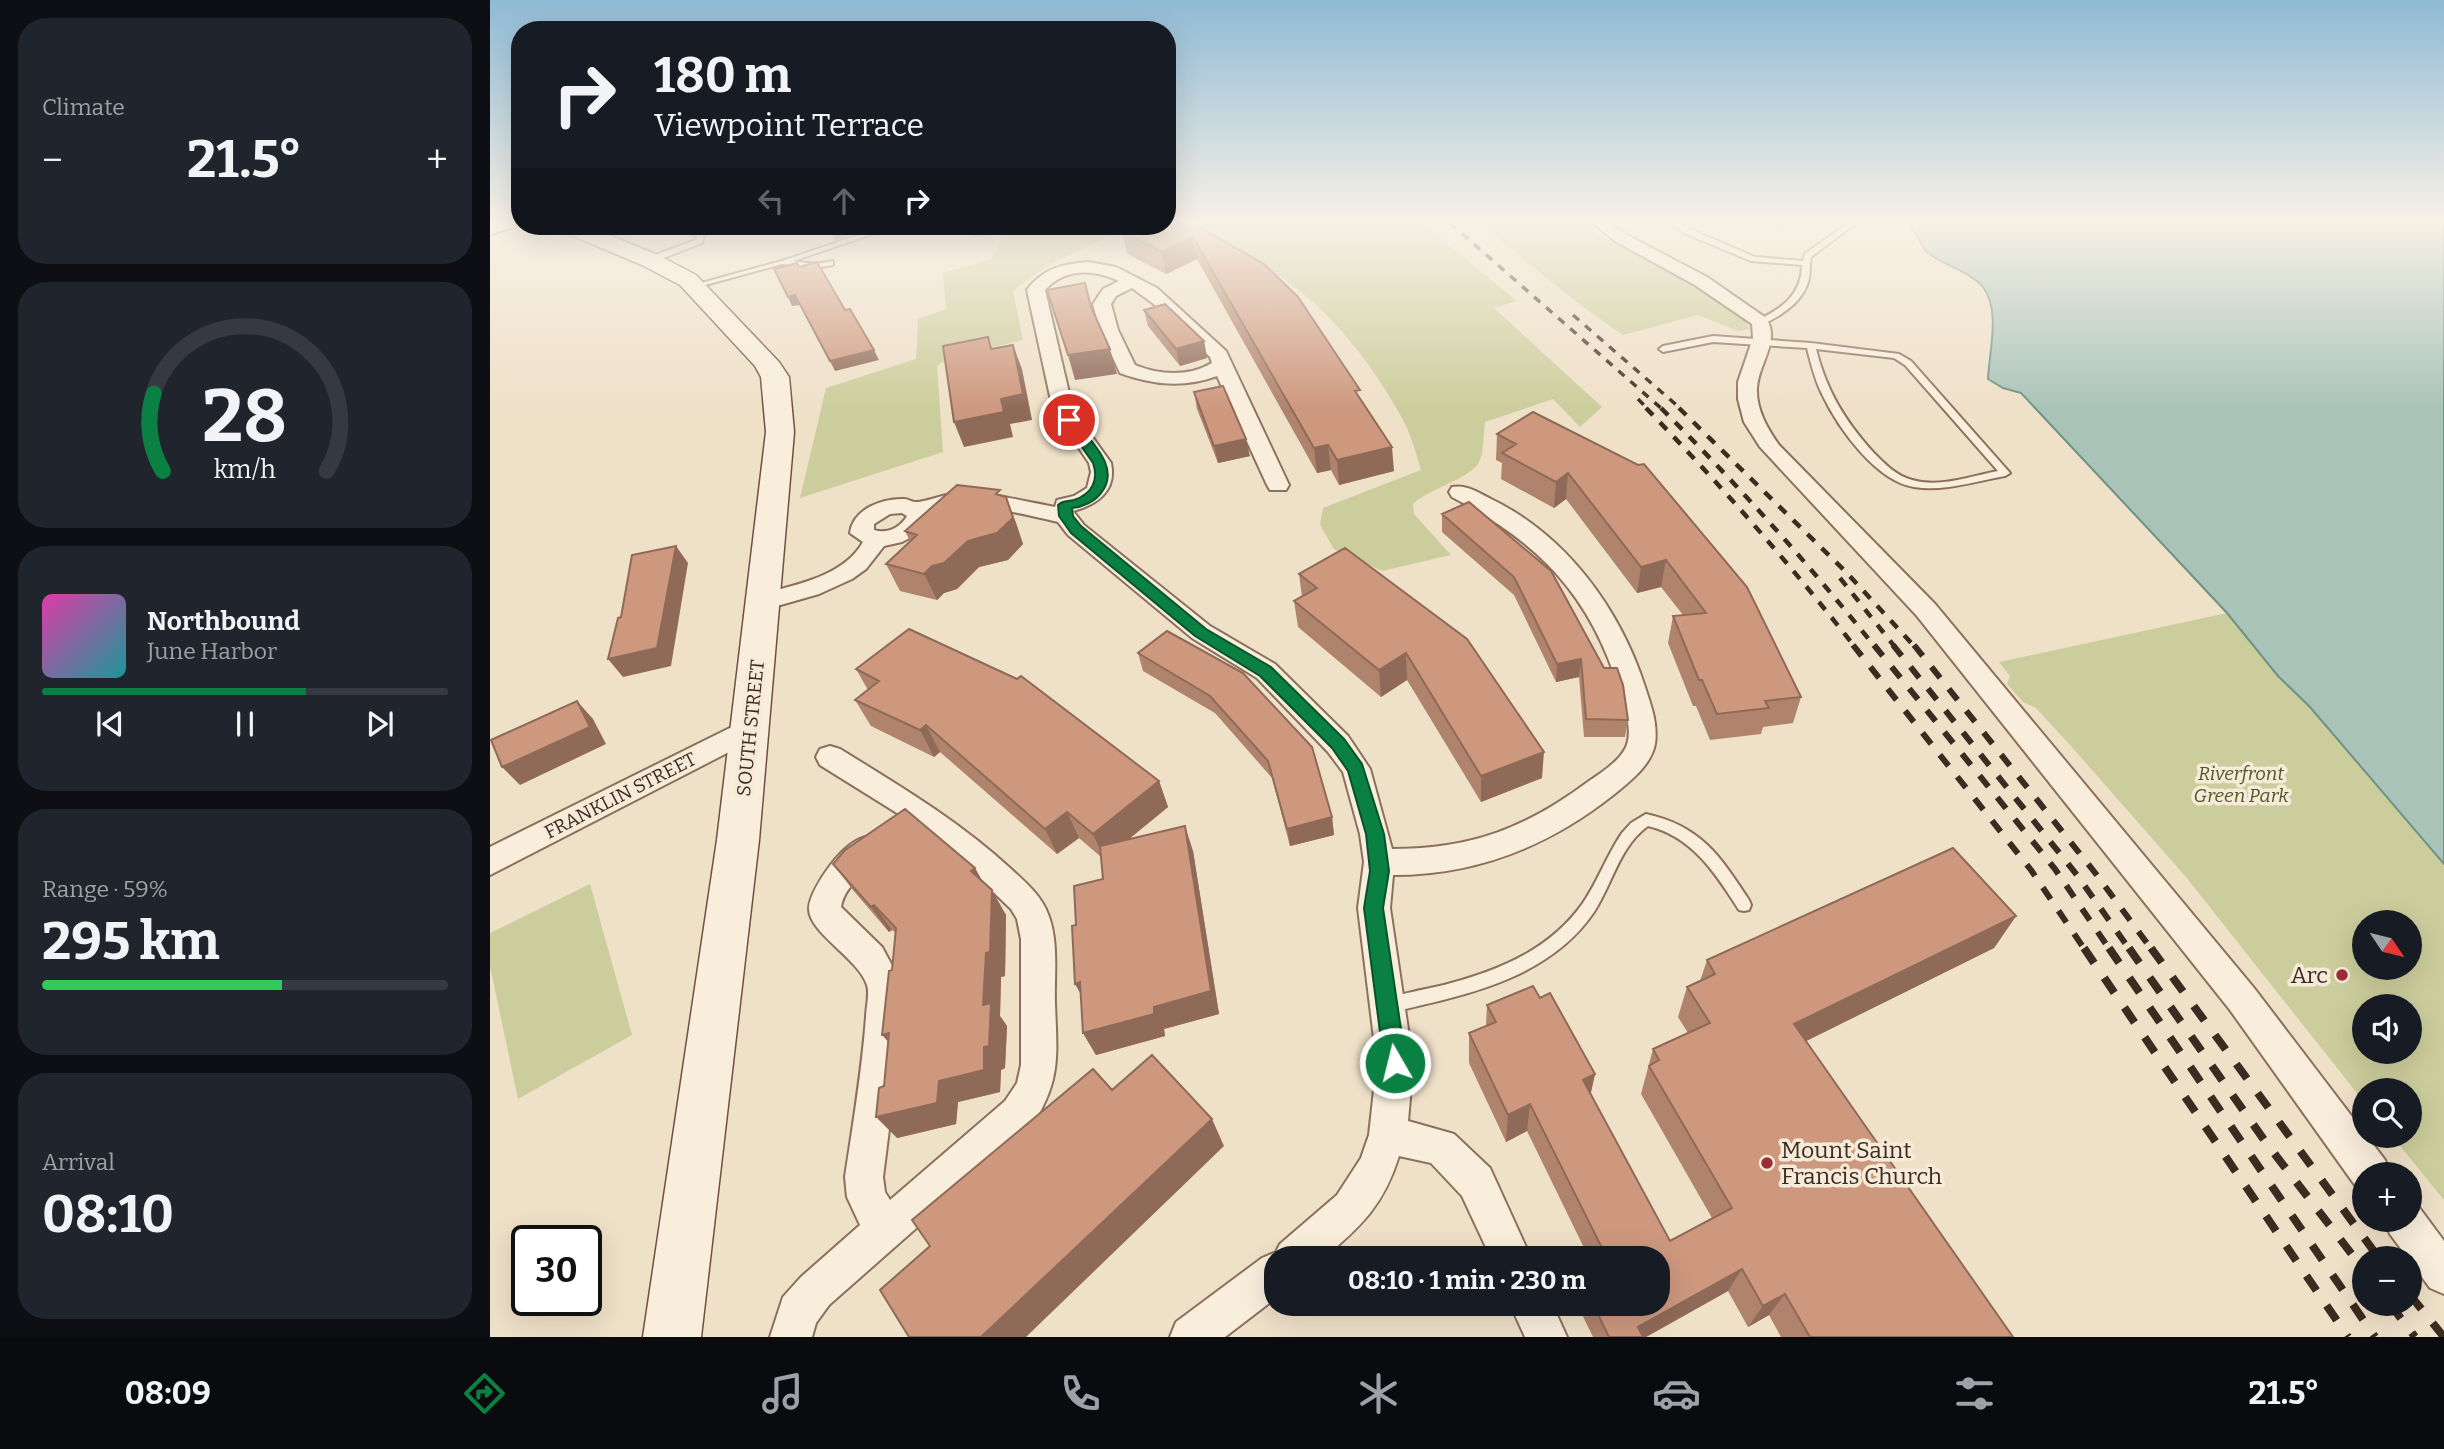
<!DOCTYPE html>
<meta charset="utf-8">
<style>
body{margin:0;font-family:Bitter,serif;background:#20242c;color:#f1f3f6;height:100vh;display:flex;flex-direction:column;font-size:26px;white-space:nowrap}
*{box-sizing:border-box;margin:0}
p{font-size:23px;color:#9ea1a6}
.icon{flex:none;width:38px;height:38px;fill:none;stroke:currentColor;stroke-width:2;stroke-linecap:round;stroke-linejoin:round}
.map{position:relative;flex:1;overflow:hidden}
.panel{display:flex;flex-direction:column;gap:18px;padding:18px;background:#0d0f14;width:490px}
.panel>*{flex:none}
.top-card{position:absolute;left:21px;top:21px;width:665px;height:214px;border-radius:28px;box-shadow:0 7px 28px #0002;background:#171b24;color:#f1f3f6;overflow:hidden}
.needle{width:46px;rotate:125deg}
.fabs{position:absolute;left:1862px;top:910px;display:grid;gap:14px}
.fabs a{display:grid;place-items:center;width:70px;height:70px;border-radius:50%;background:#171b24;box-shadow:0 7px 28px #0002;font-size:35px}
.speed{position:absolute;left:21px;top:1225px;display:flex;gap:14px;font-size:35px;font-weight:700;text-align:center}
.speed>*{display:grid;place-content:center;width:91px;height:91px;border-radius:50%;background:#171b24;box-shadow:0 7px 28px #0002;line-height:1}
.speed .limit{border:4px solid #111;border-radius:10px;background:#fff;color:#111}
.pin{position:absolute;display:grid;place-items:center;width:60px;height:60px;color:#fff;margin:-30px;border:4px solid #fff;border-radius:50%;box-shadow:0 2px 7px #0007}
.me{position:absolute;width:77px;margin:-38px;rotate:352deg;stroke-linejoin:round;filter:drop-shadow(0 0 5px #0008)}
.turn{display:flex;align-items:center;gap:24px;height:147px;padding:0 28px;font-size:32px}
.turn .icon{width:91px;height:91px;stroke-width:2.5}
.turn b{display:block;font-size:49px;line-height:60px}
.lanes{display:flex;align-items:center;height:66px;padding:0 28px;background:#0003;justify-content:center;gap:35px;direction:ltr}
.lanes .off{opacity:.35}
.big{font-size:52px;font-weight:700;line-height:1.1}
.panel .tile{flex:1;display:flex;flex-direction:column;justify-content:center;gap:10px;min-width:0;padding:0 24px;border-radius:28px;background:#20242c}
.panel .dial{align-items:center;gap:0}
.dial svg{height:182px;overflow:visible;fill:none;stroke:#363941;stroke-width:7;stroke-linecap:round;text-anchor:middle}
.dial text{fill:#f1f3f6;stroke:none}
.song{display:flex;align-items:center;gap:21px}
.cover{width:84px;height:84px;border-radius:10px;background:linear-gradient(135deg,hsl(320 70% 55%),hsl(180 70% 35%))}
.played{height:7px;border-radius:4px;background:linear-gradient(90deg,#0b8043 65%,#363941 65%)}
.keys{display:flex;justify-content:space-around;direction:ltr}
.heat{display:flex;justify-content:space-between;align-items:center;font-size:38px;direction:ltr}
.charge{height:10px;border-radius:5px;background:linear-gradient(90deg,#34c759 59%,#363941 0)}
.trip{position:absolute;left:774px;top:1246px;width:406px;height:70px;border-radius:28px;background:#171b24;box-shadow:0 7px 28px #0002;font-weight:700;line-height:70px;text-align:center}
.tab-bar{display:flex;height:112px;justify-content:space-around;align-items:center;background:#090b0e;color:#9ea1a6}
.tab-bar .icon{width:49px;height:49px}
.tab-bar .current{color:#0b8043}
.tab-bar b{font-size:32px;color:#f1f3f6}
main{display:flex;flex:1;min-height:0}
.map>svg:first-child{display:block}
</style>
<main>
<section class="panel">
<div class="tile"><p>Climate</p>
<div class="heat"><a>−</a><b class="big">21.5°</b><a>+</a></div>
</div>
<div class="tile dial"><svg viewBox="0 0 100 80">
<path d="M14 69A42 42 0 1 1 86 69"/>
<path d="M14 69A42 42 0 0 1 10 35" stroke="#0b8043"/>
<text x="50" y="56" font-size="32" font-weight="700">28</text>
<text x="50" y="72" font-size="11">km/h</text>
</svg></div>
<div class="tile">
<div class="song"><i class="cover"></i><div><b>Northbound</b><p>June Harbor</p></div></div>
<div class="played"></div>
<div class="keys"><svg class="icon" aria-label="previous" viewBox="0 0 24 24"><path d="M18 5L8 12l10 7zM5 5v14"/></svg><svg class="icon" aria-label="pause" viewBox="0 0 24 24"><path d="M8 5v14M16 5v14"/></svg><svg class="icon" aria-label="next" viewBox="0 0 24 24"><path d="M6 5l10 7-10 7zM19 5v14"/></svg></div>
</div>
<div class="tile"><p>Range · 59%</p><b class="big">295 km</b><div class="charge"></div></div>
<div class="tile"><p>Arrival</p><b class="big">08:10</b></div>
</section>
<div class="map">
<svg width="1954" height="1337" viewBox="0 0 1954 1337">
<rect width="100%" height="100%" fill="#efe0c8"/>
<path fill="#cccd9c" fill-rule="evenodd" d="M678,223H932L1027,301L1004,308L1112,407L1090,427L1063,399L995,422C993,434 994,449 990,460C984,478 939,488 923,504L924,514L961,555L892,571L844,549L830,525L833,508L931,470C926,453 921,435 913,420C885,367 839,308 789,276C757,255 713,236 678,223Z
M988,223H1095L1106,234L1164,263L1214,293L1254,320L1260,329L1248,331L1208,315L1133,335L1093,307Z
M470,226H647C603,244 559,259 523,292L533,340L462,356L447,366L453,452L310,498L336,388L426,359L428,319L456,309L453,273L501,259L515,233L483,238Z
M1737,613L1788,676L1820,707L1954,864V1200L1902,1136H1920V1090H1874V1102L1696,877L1580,745L1546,708L1533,702L1517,684L1520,676L1509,662ZM1874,922H1920V968H1874ZM1874,1006H1920V1052H1874Z
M100,884L142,1035L28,1099L0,966V933Z"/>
<path fill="#a9c3b9" stroke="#6f9286" stroke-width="2" d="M1424,223H1954V864L1820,707L1788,676L1737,613L1531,393L1513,388L1498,379C1499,351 1511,312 1493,287C1481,272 1451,264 1437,252C1430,246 1430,236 1422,230V225Z"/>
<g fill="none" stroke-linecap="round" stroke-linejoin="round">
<defs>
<path id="lane" d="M1181,223H1190L1200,229L1265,257L1313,261L1315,254L1358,223H1366L1321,257C1319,266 1321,276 1317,285C1310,304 1288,318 1270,325L1266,322L1267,320C1292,309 1312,294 1312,265L1261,261L1194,233Z
M192,226H201L214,234L212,243L163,262H157V258L206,240L207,237Z
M395,226H406L303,261L325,264L343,261V265L325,268L292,264L204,288L200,286L295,260Z
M1223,336L1321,343L1409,354L1421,361L1520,473L1515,476C1486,481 1454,492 1424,487C1386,481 1348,428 1332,394C1325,380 1321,364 1317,348L1223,342L1173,352L1169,349L1173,346ZM1326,349L1404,358L1415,365L1508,471C1481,476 1450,488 1422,480C1406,476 1394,463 1383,452C1355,421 1336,390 1326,349Z
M1156,814C1211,826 1230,856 1259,900L1261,905L1259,910L1254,911L1249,910C1226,874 1202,836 1158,826C1129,847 1123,883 1104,912C1058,980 972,996 897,1013L891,1011L889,1006L891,1001C911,993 933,990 954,985C1008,971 1060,950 1093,903C1108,881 1117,855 1132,833L1141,823Z"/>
<path id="street" d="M1103,223H1121L1137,235L1217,277L1276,318C1291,341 1268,364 1267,388C1266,409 1277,428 1289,445L1445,604L1764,988L1895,1160L1900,1174H1874V1190L1867,1188L1740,1010L1427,616L1270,447L1254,422L1248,399V382L1263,338L1262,324L1205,285L1125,241Z
M598,262L626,267L667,288L736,351L799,485L796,490H780L777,485L727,376C694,388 663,385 630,373L610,330L603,304L613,289L629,281C603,269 575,268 555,290L583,410L621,463C627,491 607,505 583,511L594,525L720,626L785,664L858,736L880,769L902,849C982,849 1036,828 1099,781C1111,773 1128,762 1135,749C1144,733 1135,708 1130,692C1101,596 1050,543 962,497L959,492L962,487C976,484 989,493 1001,499C1076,535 1130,609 1155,687C1161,705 1168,724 1165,744C1161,766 1139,782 1122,796C1057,847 986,875 903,875L900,908L923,1063L918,1121L964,1134L1000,1168L1041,1258H1001L972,1196L941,1163L909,1156C893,1206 872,1225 834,1258H786V1298L735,1337H680L686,1322L772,1258L786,1252L790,1244L847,1195L871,1158L879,1135L887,1063L868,908L874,862L870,834L853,772L838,752L767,678L702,638L578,535L568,522C526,513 480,498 438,514L436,523L427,534L412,542L394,546L376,569L362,579L329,594L273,610L264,608L261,602L264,596C300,586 353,578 373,542L360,533C363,509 392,498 415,499C418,499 421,502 425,502C433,503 455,494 467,493C500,492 533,501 565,507L567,500L584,496L597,488L601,472L599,463L563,410L537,290C553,268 573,264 598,262ZM642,288L673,311L720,357L722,363C698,377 670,375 645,365L628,330L621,304L626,296ZM412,513L417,516C410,528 397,534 384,530V524L400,514Z
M260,718L270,722L274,729L270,736L0,875V847Z
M340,746L350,749C410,786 469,821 521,869C535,882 551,895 558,914C569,941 564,976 565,1004C567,1057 571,1081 541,1127L339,1305L326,1323L322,1337H280L293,1297L311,1277L370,1225L357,1197L355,1177C363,1124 372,1071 376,1017C376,1008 380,994 377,985C369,959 319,933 319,909C319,889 356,837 378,837C381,838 384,840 388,841L392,850C382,871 355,882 351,907L392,947L412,984L409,1050L393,1177L395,1192L400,1200L515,1101L527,1083L531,1065V939L527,919L521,909L470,860L415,818L330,765L326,757L330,749Z
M1920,1203L1928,1206L1954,1241V1294L1940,1288L1900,1234L1894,1220H1920Z
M1020,1304H1062L1077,1337H1035Z"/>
<path id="secondary" d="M0,223H30V225L0,235Z
M68,226H97L168,255L206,275L289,362L299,377L304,432L269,840L211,1337H153L227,840L276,432L271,377L265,366L190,285L152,265L71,231Z"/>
</defs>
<use href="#lane" stroke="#8b715d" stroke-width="4"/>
<use href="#street" stroke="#8b715d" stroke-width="4"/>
<use href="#secondary" stroke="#6d5240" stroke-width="3"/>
<use href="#lane" fill="#f9eedc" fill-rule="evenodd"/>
<use href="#street" fill="#f9eedc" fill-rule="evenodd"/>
<use href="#secondary" fill="#f9eedc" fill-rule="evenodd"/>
<path stroke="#3b2b20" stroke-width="3.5" stroke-dasharray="8 8" stroke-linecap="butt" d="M960,223L1172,409
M1083,315L1191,409
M1148,399L1158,409"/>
<path stroke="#3b2b20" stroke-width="4.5" stroke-dasharray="10 10" stroke-linecap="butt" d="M1156,408C1230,484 1299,563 1365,647
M1171,408C1247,484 1318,563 1385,647
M1189,408L1356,572L1425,647
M1350,578L1405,647"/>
<path stroke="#3b2b20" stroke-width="6" stroke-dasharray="14 14" stroke-linecap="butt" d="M1363,645L1541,870L1595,950
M1384,645L1565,869L1620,950
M1403,645L1587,875L1640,950
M1424,645L1606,874L1662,950"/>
<path stroke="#3b2b20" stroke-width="8" stroke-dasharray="18 18" stroke-linecap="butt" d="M1594,948L1858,1337
M1619,948L1885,1337
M1639,948L1777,1144L1874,1270
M1661,948L1889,1258
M1920,1295L1954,1337
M1900,1304L1925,1337"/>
</g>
<path fill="#b0836c" d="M702,223L870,398L904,471L849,485L841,470L827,473L707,259L676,274L637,254L631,226H677Z
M1277,223H1299L1290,228Z
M654,310L714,341L717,358L690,366L658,326Z
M704,392L760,456L728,463L707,409Z
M1043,412L1311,697L1303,723L1273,727L1271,734L1220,740L1206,706H1203L1178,643L1183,616L1193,615L1171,587L1147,593L1076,499L1064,508L1011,479L1012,463L1006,460L1007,434Z
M513,496L516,497L526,523L533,544L518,560L489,567L467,589L454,593L447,600L410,591L396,564L420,541L415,531Z
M979,502L1138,720L1135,737H1094L1089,677L1066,682L1024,595L952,532V514Z
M855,548L1052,778L991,802L917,680L891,697L808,627L804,601L812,597L809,574Z
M677,631L842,817L844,835L800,846L782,778L725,713L653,671L648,653Z
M366,669L669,781L678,807L638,840L703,851L729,1014L674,1029L675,1036L606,1055L593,1033L586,925L613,879L611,857L589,838L567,854L450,752L444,757L381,726L365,700L378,690Z
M343,864L485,868L492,881L516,915L515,976L511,977L510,1016L517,1026L515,1068L511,1070L510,1092L468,1102L466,1124L407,1138L394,1086L398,1042L402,970L406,933L402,930L399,932L362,889Z
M1526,916L1504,948L1316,1041L1523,1337H1291L1279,1315L1258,1327L1238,1291L1156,1337H1103L1087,1304H1167V1258H1099L1037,1131L1016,1142L979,1063V1033L996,1026L997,1005L1050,998L1105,1074L1100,1094L1180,1241L1222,1218L1151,1094L1163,1049L1198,1033L1188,1017L1197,987L1210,981L1217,960Z"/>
<path fill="#906a58" d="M1291,223H1299L1290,228Z
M339,226H382L345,240Z
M703,237L707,259L676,274L672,252Z
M305,295L310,305L302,306L298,297Z
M714,341L717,358L690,366L686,349Z
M523,345L532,369L542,420L520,424L523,437L474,447L464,422L511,399Z
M620,349L627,374L585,380L578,355Z
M384,350L389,360L345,371L340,361Z
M756,439L760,456L728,463L724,446Z
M838,445L841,470L827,473L824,448Z
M902,447L904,471L849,485L847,460Z
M1078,473L1076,499L1064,508L1066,482Z
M516,497L526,523L533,544L518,560L489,567L467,589L454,593L447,600L434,574Z
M186,546L198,563L181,666L133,677L118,659Z
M1176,560L1171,587L1147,593L1151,567Z
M916,653L917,680L891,697L889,670Z
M1091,659L1089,677L1066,682L1067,664Z
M87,701L103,719L116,744L30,785L12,767Z
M436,725L450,752L444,757L430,730Z
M1054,752L1052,778L991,802V776Z
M669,781L678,807L614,859L603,834Z
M577,812L589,838L567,854L555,829Z
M842,817L844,835L800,846L797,829Z
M695,826L703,851L729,1014L674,1029L675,1036L606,1055L593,1033L664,1007Z
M485,868L499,893L481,871Z
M502,890L516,915L515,976L511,977L510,1016L517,1026L515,1068L511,1070L510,1092L468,1102L466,1124L407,1138L386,1117L449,1081L493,1005L496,953Z
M384,905L402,930L399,932L381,907Z
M1526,916L1504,948L1290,1054L1304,1024Z
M590,982L598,1007L585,984Z
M399,1033L412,1057L392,1035Z
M1105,1074L1099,1102L1093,1080Z
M1040,1104L1037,1131L1016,1142L1018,1115Z
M722,1119L734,1146L536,1337H491Z
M1252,1269L1238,1291L1156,1337H1143L1148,1327Z
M1295,1294L1279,1315L1258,1327L1273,1306Z"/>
<path fill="#cd987e" stroke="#906a58" stroke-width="2" d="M677,223H702L774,264L808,297L870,390L865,391L902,447L847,460L838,445L824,448L703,237L672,252L632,232L642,228L638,226H677Z
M327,262L355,310L360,309L384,350L340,361L305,295L298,297L284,269L307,263L309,267Z
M595,283L601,307L620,349L578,355L557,290Z
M675,304L714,341L686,349L654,310Z
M498,337L501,349L523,345L533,394L511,399L514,412L464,422L453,346Z
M733,386L756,439L724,446L704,392Z
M1043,412L1148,465L1154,464L1257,587L1311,697L1275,701L1279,708L1227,714L1212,680H1209L1183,616L1216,613L1176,560L1151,567L1078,473L1066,482L1012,453L1026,444L1007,434Z
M467,485L510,490L506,494L516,497L523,518L507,533L478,541L454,563L442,566L434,574L396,564L427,535L415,531Z
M979,502L1061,571L1114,668H1127L1133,685L1138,720L1096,719L1091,659L1067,664L1024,577L952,514Z
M186,546L167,648L118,659L128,618L131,617L142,555Z
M855,548L977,639L1054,752L991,776L916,653L889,670L804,601L827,588L809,574Z
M419,629L527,679L531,676L669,781L603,834L577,812L555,829L436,725L430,730L365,700L389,681L366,669Z
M677,631L753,673L822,747L842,817L797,829L778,761L720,696L648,653Z
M87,701L100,727L12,767L1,740Z
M415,809L485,868L481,871L502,890L500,952L496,953L493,1005L501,1003L499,1046L494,1047V1070L449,1081L447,1103L386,1117L389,1088L394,1086L399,1033L392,1035L399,971L402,970L406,928L384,905L381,907L343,864L355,850Z
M695,826L721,991L664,1007V1014L593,1033L590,982L585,984L582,926L586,925L584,886L613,879L610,846Z
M1463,848L1526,916L1304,1024L1523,1337H1320L1295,1294L1273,1306L1252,1269L1148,1327L1153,1337H1119L1103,1304H1167V1258H1117L1040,1104L1018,1115L979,1033L1006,1022L997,1005L1043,986L1050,998L1060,993L1105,1074L1093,1080L1180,1241L1242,1208L1159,1066L1169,1060L1163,1049L1220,1023L1197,987L1225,974L1217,960Z
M662,1055L722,1119L491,1337H419L390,1290L440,1246L422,1220L603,1069L622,1090Z"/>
<linearGradient id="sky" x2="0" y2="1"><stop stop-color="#8fbad5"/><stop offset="0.54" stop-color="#f8f1e6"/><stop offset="1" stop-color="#f8f1e6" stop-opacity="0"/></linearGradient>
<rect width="1954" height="410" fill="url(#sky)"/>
<path fill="#0b8043" stroke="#07532c" stroke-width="2" d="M579,417L583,418C599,440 632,467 611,493C604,502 592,507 582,508L583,516L591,526L716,629L781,667L854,739L872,764L894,834L899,871L893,908L916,1063L913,1071L905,1074L898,1071L894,1063L874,908L880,871L876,834L858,771L842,748L770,676L705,636L581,533L569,516L568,505C574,500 577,502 584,500C602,494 609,480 603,463L573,420Z"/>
<g fill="#9a2d38" stroke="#f6ead8" stroke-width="2.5">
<circle cx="1852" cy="975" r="7"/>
<circle cx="1277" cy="1163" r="7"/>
</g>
<g text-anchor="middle" stroke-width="7" stroke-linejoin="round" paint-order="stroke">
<g font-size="19" fill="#3b2b20" stroke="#f6ead8">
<text transform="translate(260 728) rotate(-84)" y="7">SOUTH STREET</text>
<text transform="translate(130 795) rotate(-27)" y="7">FRANKLIN STREET</text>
</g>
<g font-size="19" font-style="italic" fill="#505827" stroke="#f6ead8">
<text x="1751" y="780">Riverfront<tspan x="1751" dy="22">Green Park</tspan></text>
</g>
<g font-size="23" fill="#3b2b20" stroke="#f6ead8" text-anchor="end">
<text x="1838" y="983">Arc</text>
<text x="1291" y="1158" text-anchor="start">Mount Saint<tspan x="1291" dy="26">Francis Church</tspan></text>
</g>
</g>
</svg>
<div class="fabs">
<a><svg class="needle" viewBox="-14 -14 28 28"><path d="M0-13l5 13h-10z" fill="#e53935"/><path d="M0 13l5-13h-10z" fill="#9ea1a6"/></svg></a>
<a><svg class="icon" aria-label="sound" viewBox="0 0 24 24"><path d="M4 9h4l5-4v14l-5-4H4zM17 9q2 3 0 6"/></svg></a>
<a><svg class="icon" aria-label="search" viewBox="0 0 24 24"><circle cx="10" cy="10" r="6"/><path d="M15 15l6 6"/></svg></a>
<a>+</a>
<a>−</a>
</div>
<div class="speed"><div class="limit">30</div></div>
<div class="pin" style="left:579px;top:420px;background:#d93025"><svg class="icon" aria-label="arrive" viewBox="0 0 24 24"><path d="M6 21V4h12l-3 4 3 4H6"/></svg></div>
<svg class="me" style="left:905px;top:1063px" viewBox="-20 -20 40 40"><circle r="17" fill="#0b8043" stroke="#fff" stroke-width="3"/><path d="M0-11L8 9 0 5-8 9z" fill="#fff"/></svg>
<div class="trip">08:10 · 1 min · 230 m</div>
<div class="top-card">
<div class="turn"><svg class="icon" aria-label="right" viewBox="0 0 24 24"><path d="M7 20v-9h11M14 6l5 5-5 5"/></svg><div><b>180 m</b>Viewpoint Terrace</div></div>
<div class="lanes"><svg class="icon off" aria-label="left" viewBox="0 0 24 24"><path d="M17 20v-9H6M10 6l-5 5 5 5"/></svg><svg class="icon off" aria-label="ahead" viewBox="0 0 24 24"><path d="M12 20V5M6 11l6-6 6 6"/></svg><svg class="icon" aria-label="right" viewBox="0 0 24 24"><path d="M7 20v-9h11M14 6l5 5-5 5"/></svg></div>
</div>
</div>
</main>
<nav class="tab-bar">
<b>08:09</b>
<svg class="icon current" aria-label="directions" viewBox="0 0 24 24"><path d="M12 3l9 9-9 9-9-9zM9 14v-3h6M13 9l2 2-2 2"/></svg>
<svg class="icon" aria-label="music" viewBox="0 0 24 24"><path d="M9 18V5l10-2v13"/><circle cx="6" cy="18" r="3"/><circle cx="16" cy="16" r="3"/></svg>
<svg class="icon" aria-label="phone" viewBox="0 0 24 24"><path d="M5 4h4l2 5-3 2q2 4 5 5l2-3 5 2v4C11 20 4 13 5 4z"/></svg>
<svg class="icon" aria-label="climate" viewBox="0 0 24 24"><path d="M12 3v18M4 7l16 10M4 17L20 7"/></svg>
<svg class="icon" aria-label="car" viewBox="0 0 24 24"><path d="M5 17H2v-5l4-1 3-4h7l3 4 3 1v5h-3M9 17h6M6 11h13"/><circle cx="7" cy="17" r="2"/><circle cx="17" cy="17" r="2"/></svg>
<svg class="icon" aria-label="filters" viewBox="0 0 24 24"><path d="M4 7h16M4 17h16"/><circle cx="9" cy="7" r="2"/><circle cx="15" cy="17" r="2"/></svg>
<b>21.5°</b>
</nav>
